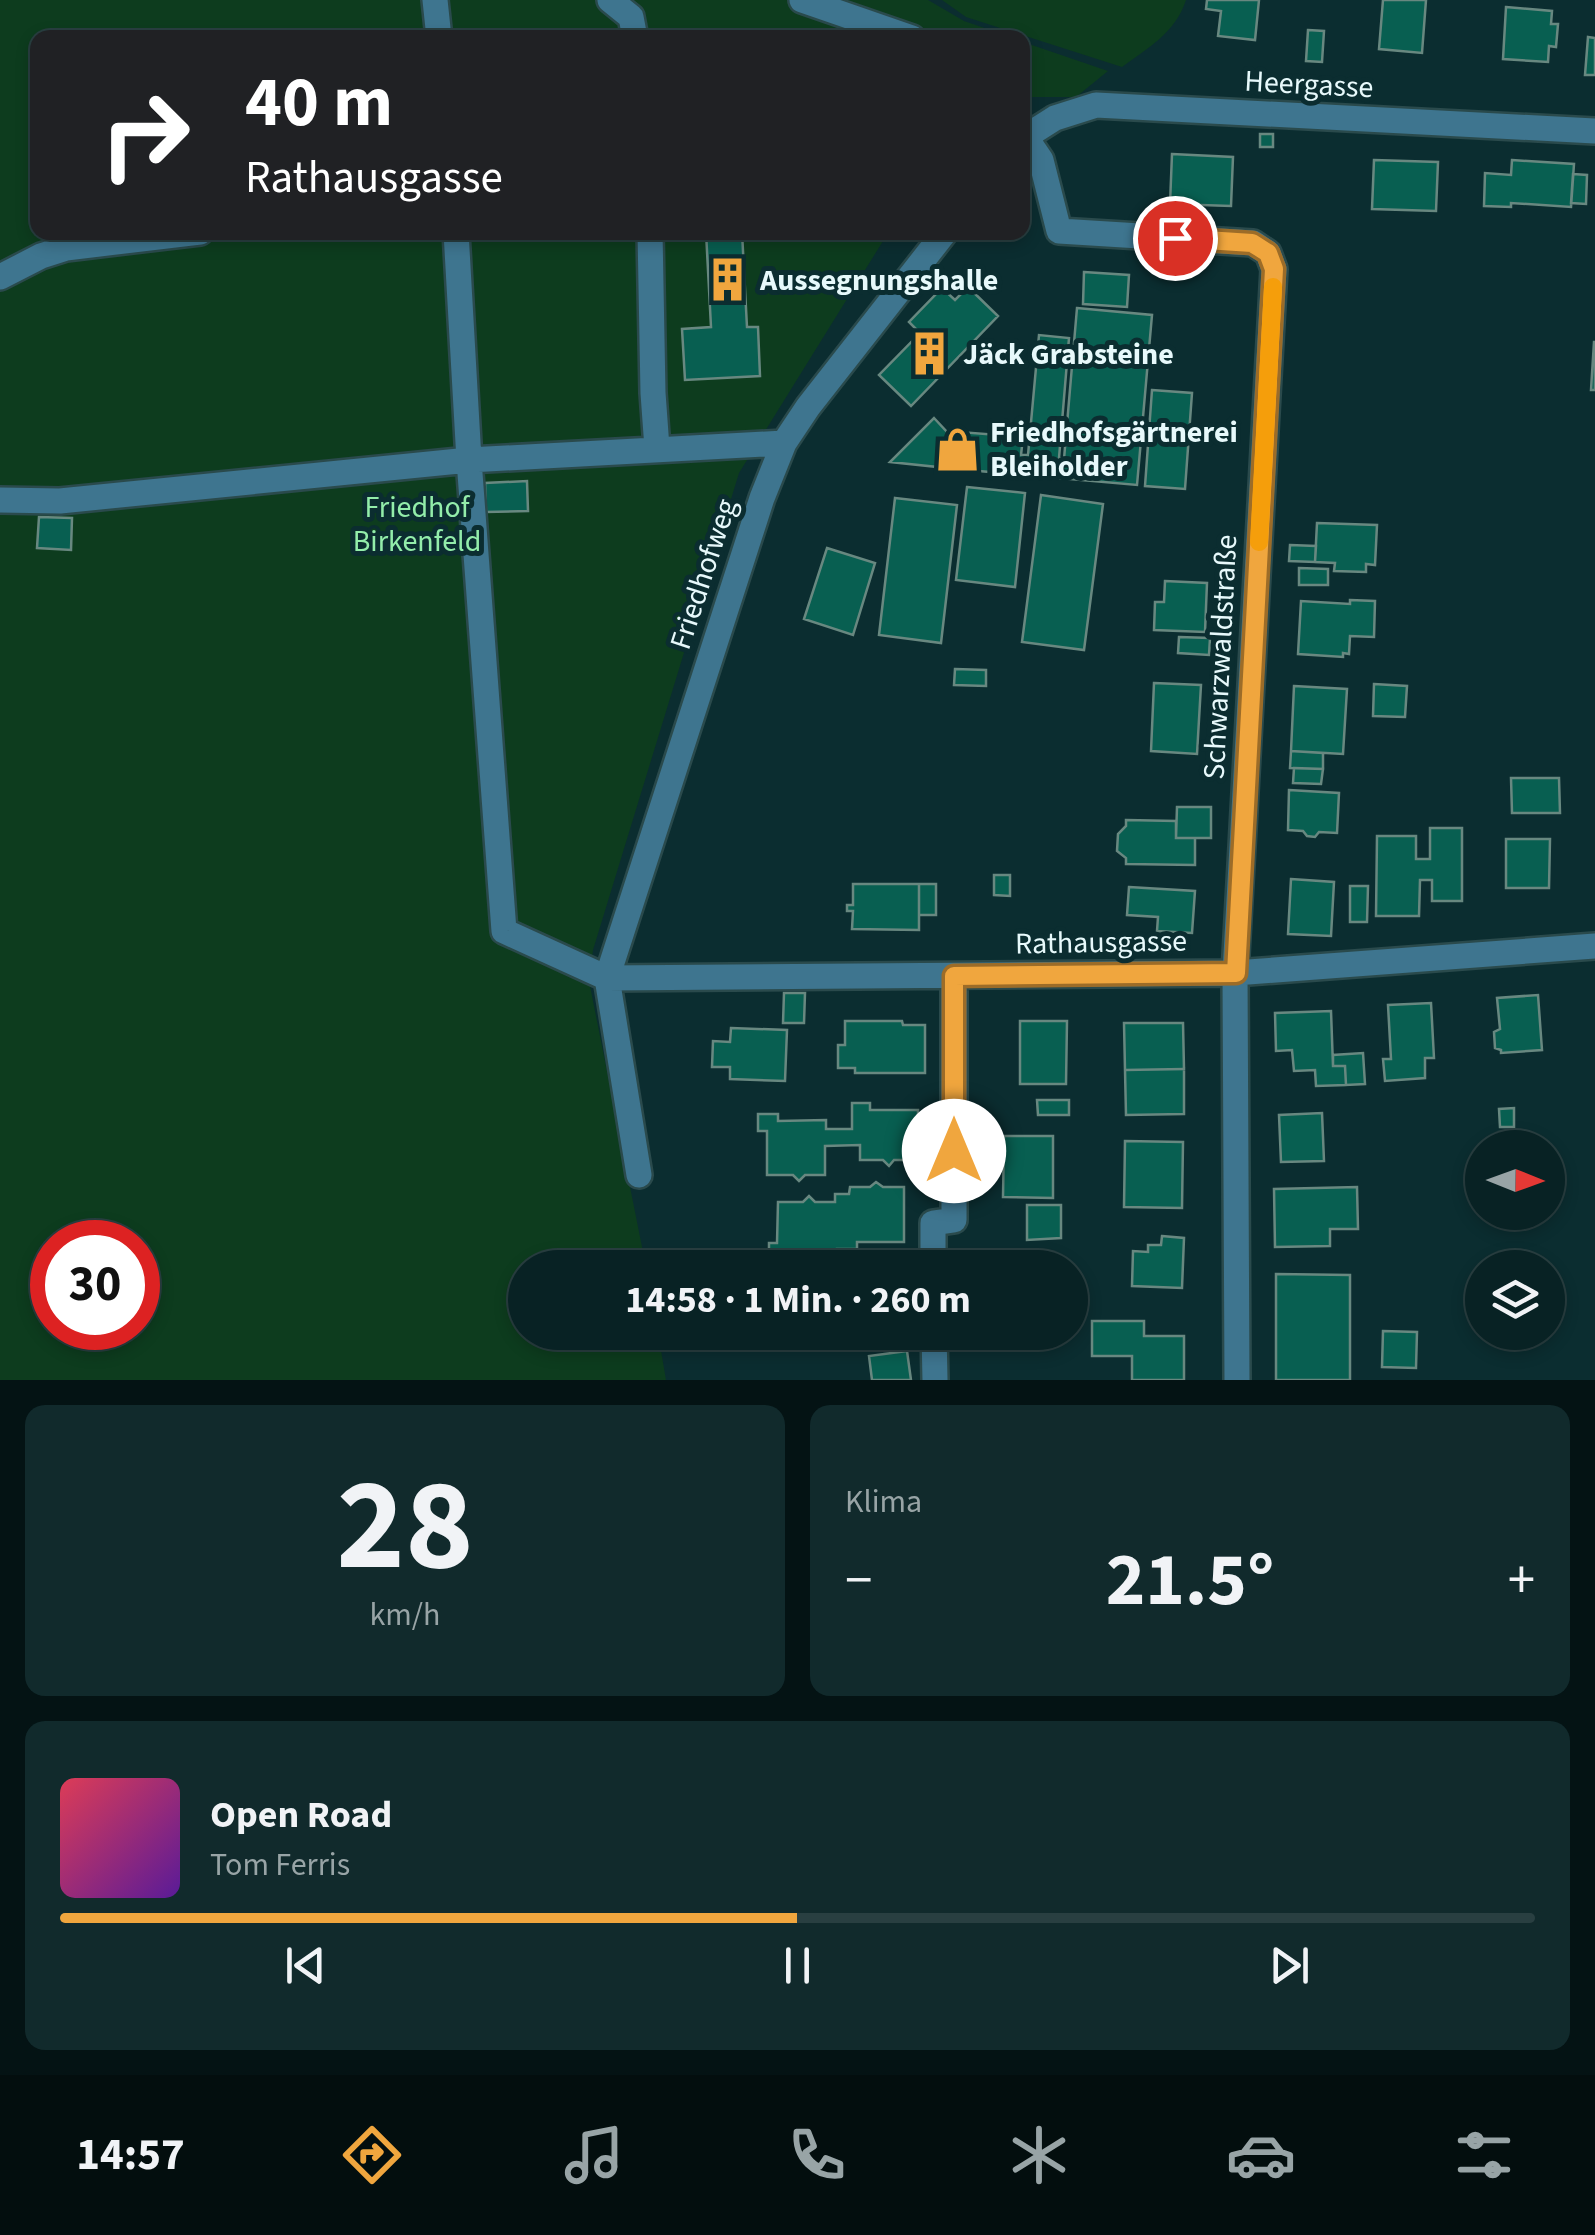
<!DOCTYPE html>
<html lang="de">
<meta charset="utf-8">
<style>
body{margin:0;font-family:"Source Sans 3",sans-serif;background:#112a2c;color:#f1f3f6;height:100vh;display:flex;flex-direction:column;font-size:38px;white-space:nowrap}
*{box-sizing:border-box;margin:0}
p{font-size:32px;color:#98a4a6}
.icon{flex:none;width:55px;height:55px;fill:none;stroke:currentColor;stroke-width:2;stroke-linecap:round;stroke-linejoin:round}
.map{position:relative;height:1380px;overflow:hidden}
.sheet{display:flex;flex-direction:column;gap:25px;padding:25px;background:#041314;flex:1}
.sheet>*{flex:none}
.banner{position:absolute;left:30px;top:30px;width:1000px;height:210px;border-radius:20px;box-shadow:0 5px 15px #0003,0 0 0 2px #293f41;background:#202124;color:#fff;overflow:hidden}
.needle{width:65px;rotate:91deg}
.controls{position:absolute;left:1465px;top:1130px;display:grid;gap:20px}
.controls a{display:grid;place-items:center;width:100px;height:100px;border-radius:50%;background:#082224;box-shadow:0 5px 15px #0003,0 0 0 2px #293f41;font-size:50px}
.speed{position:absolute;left:30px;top:1220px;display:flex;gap:20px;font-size:50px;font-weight:700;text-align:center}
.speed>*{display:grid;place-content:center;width:130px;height:130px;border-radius:50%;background:#082224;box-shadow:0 5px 15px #0003,0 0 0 2px #293f41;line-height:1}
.speed .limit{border:15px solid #d22;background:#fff;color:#111}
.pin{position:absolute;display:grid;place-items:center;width:85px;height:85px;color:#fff;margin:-42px;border:5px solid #fff;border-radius:50%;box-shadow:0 2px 10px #0007}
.me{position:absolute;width:110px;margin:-55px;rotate:0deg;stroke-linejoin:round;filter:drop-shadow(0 0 8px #0008)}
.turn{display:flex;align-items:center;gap:35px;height:210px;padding:0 50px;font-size:45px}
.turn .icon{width:130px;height:130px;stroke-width:2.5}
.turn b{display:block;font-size:70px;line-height:85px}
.big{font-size:75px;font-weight:700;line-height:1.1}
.sheet .tile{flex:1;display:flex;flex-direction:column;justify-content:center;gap:15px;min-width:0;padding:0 35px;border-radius:20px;background:#112a2c}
.sheet .dial{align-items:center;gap:0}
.dial b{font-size:130px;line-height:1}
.song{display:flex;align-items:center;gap:30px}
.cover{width:120px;height:120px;border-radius:15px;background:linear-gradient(135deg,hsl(350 70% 55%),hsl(270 70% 35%))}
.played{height:10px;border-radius:5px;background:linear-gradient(90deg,#f0a63e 50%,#293f41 50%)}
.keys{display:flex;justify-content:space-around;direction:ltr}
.heat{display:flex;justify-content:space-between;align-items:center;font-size:55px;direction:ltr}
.sheet .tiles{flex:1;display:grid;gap:25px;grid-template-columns:1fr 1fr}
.tile:last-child{grid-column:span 2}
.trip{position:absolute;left:508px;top:1250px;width:580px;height:100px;border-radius:50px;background:#082224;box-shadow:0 5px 15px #0003,0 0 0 2px #293f41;font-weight:700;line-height:100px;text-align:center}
.tabs{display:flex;height:160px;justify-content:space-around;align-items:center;background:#030e0e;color:#98a4a6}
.tabs .icon{width:70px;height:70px}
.tabs .active{color:#f0a63e}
.tabs b{font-size:45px;color:#f1f3f6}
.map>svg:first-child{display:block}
</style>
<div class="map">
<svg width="1595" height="1380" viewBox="0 0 1595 1380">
<rect width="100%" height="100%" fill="#0b2d30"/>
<path fill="#0d3c1e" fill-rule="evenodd" d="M0,0H928L964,21L1011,37L38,38V232L888,233L739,473L593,950L589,981L646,1267L525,1268V1332L658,1333L666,1380H0ZM52,1242H138V1328H52Z
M942,0H1186C1176,32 1148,48 1122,67L966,17Z
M1023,42L1108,71L1076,97H1023Z"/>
<path fill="#085f51" stroke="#688880" stroke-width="2.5" d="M1207,0H1259L1255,40L1218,36L1221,11L1206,9Z
M1383,0H1426L1422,53L1379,49Z
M1506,7L1552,11L1551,24H1558L1556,47L1549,46L1548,62L1503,59Z
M1308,30L1324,31L1322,62L1306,61Z
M1588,37L1595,38V75H1585Z
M1260,134H1273V147H1260Z
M1172,154L1233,157L1231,206L1170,204Z
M1374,160L1438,162L1436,211L1372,209Z
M1512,160L1574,164L1571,207L1511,203V207L1484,206L1485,173L1511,175Z
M1573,174L1587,175L1586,204L1571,203Z
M706,232H742L747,327H758L760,376L685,380L682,329L711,327Z
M1084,272L1129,275L1127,307L1083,304Z
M968,287L998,316L911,406L879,375L920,333L909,322L942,288L955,300Z
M1077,308L1152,315L1137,485L957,469L960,432L1023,437L1021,455H1028L1039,335L1069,338L1059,458L1064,459Z
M1594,342H1595V390H1591Z
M1152,390L1192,393L1185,489L1145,486Z
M934,418L949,434L960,435L957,469L890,462Z
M527,481L528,511L486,512L485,483Z
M967,487L1025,493L1015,587L956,580Z
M1041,495L1103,504L1084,650L1022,642Z
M895,498L957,505L941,643L879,635Z
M39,517L72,518L71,550L37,548Z
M1317,523L1377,525L1375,565L1366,564V572L1334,571L1335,563L1315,562Z
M1290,545L1316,546L1315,562L1289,561Z
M827,548L875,563L853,635L804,619Z
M1299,568L1328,569V585H1299Z
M1165,581L1207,583L1205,632L1154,630L1155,602H1164Z
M1350,600L1375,601L1374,637L1350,636L1349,654L1343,653V657L1298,654L1301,601L1350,604Z
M1179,637L1210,638L1209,655L1178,653Z
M955,669L986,670V686L954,685Z
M1154,683L1201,685L1197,754L1151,751Z
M1374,684L1407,686L1405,717L1373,716Z
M1294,686L1347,689L1343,754L1291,751Z
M1291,751L1323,753V769L1290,768Z
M1294,768L1323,769L1321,784L1293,783Z
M1511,778H1559L1560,813H1512Z
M1289,790L1339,793L1337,833L1319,832L1315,837L1307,836L1303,831L1288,830Z
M1177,807H1211V838H1176Z
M1126,820L1176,821V838H1195V865L1126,864V858L1117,851L1118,834L1126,826Z
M1430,828H1462V901H1432V880H1420L1419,916H1376L1377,836H1416V859H1430Z
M1506,839H1550L1549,888H1506Z
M994,875H1010V896L994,895Z
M1291,879L1334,882L1331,936L1288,934Z
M853,884H919V930L852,929L853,911H847V905H853Z
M919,884H936V915H919Z
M1350,886H1368L1367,922H1350Z
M1129,887L1195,891L1192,933L1157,931L1158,917L1127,915Z
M784,993H805L804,1023H783Z
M1538,995L1542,1050L1501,1053V1050L1495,1048L1494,1032L1500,1029L1497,998Z
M1431,1003L1434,1058H1425V1078L1385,1081L1383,1059H1391L1388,1005Z
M1331,1011L1333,1066H1345L1346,1085L1316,1086L1315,1070L1294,1071L1292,1050L1276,1051L1275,1013Z
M845,1021H902L903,1025H925V1073H855V1068H838V1045H845Z
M1020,1021H1067L1066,1084H1020Z
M1124,1023H1183L1184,1069L1125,1070Z
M731,1028L787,1030L785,1081L730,1079V1067H712L713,1041L730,1042Z
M1363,1053L1365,1084L1346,1085L1345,1066H1333V1055Z
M1184,1069V1114L1126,1115L1125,1070Z
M1037,1100H1069V1115H1038Z
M852,1103H870V1110H918V1160H894L889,1166L883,1160H860V1145L825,1146V1175H805L799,1181L793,1175H767V1131H758V1114H778V1121L826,1120V1129H852Z
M1514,1108V1127H1500L1499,1109Z
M1322,1113L1324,1161L1281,1162L1279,1115Z
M1004,1136H1053V1198L1003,1197Z
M1125,1141L1183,1142L1182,1208L1124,1207Z
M876,1182L883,1187H904V1242H857V1249H837V1252H790V1261H769V1243H777L778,1202H803L809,1196L815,1202H835V1194H849L850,1187H870Z
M1357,1187L1358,1229H1330V1246L1275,1247L1274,1189Z
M1027,1205H1061V1238L1027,1240Z
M1162,1236L1184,1238L1182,1288L1132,1286L1133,1251L1148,1252V1245H1161Z
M993,1255H1046V1268H993Z
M1276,1274L1350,1275V1380H1276Z
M1092,1321H1144V1336H1184V1380H1132V1356H1092Z
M1383,1331L1417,1332L1416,1368L1382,1367Z
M947,1332H975V1337L947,1340Z
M907,1351L911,1380H872L869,1356Z"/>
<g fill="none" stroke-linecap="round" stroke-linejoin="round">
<defs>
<path id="minor" d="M435,0L439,38
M610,0L631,17L635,38
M802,0L912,38
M1022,132L1041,160L1059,231L1253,243L1268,253L1274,269L1235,973L1237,1380
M1022,139L1055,118L1096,105L1595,131
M456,232L469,460L504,931L607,978L1235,973L1595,946
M650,232L653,393L657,448
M0,277L41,256L66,248L200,232
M0,500L60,501L469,460L784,443
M639,1175L607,978L762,498L784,443L808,407L945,232
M933,1268V1223L954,1220V976
M934,1332L935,1380"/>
</defs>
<use href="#minor" stroke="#2a4a4c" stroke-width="30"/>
<use href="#minor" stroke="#3e758f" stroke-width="25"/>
</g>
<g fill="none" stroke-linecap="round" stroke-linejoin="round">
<defs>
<path id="route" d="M954,1151V976L1236,973L1274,269L1268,253L1252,243L1175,238"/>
</defs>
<use href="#route" stroke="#9c6c28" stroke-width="25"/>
<use href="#route" stroke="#f0a63e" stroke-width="18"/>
<path stroke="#f59e0b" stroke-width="18" d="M1259,542L1273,287"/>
</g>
<defs>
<symbol id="building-bare" viewBox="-9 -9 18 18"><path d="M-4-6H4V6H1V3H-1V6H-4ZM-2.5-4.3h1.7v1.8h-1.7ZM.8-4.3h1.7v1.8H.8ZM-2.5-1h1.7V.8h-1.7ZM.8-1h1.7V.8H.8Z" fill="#f0a63e" stroke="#0b2d30" stroke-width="2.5" paint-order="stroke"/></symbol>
<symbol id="shop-bare" viewBox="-9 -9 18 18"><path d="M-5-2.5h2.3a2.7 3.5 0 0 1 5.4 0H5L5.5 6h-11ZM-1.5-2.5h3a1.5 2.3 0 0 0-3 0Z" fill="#f0a63e" stroke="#0b2d30" stroke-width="2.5" paint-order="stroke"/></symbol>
</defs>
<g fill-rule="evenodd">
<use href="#building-bare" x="696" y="248" width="63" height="63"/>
<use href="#building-bare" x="898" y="322" width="63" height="63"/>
<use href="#shop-bare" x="926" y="418" width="63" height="63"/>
</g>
<g text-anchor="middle" stroke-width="10" stroke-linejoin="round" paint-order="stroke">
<g font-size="30" fill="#e7f9fb" stroke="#0b2d30">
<text transform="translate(1309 84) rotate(3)" y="10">Heergasse</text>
<text transform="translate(703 574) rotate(-72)" y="10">Friedhofweg</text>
<text transform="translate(1220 657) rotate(-87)" y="10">Schwarzwaldstraße</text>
<text transform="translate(1101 942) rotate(-1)" y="10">Rathausgasse</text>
</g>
<g font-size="30" font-weight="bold" fill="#e7f9fb" stroke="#0b2d30" text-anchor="start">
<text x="760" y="290">Aussegnungshalle</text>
<text x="963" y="364">Jäck Grabsteine</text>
<text x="990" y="442">Friedhofsgärtnerei<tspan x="990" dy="34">Bleiholder</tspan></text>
</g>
<g font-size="30" fill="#93edaa" stroke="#0b2d30">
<text x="417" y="517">Friedhof<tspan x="417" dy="34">Birkenfeld</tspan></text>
</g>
</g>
</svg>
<div class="controls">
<a><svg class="needle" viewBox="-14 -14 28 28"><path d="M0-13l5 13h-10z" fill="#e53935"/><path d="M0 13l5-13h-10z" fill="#98a4a6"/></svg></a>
<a><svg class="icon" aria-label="layers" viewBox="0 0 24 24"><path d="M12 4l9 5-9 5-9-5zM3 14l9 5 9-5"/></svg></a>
</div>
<div class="speed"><div class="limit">30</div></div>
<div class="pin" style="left:1175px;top:238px;background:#d93025"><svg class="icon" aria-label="arrive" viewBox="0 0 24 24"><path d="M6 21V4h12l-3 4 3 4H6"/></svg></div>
<svg class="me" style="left:954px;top:1151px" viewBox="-20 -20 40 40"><circle r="19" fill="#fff"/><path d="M0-13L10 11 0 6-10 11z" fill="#f0a63e"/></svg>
<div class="trip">14:58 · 1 Min. · 260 m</div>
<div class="banner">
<div class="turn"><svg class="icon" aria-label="right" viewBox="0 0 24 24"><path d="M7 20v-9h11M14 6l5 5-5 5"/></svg><div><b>40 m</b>Rathausgasse</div></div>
</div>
</div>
<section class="sheet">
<div class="tiles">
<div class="tile dial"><b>28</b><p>km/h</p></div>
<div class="tile"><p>Klima</p>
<div class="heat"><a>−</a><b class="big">21.5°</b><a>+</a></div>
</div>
<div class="tile">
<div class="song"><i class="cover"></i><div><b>Open Road</b><p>Tom Ferris</p></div></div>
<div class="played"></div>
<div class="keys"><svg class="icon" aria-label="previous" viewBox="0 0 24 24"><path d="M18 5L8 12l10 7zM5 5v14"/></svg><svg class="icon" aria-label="pause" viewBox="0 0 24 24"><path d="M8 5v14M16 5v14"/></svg><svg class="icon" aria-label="next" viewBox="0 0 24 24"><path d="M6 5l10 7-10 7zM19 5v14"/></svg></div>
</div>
</div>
</section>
<nav class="tabs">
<b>14:57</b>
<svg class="icon active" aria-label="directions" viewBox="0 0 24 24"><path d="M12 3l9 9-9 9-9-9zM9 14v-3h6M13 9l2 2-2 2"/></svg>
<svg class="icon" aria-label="music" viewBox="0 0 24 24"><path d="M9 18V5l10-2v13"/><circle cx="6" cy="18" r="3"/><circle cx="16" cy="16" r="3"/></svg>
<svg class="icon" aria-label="phone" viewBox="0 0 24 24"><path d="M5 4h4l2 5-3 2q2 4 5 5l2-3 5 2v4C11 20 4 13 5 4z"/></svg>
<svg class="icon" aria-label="climate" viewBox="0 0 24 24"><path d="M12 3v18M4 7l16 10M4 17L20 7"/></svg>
<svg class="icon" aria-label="car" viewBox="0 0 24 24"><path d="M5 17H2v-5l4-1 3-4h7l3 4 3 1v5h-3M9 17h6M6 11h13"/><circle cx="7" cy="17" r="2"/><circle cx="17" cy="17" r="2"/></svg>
<svg class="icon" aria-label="filters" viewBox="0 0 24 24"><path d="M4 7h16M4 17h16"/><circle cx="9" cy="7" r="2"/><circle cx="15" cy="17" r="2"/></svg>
</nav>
